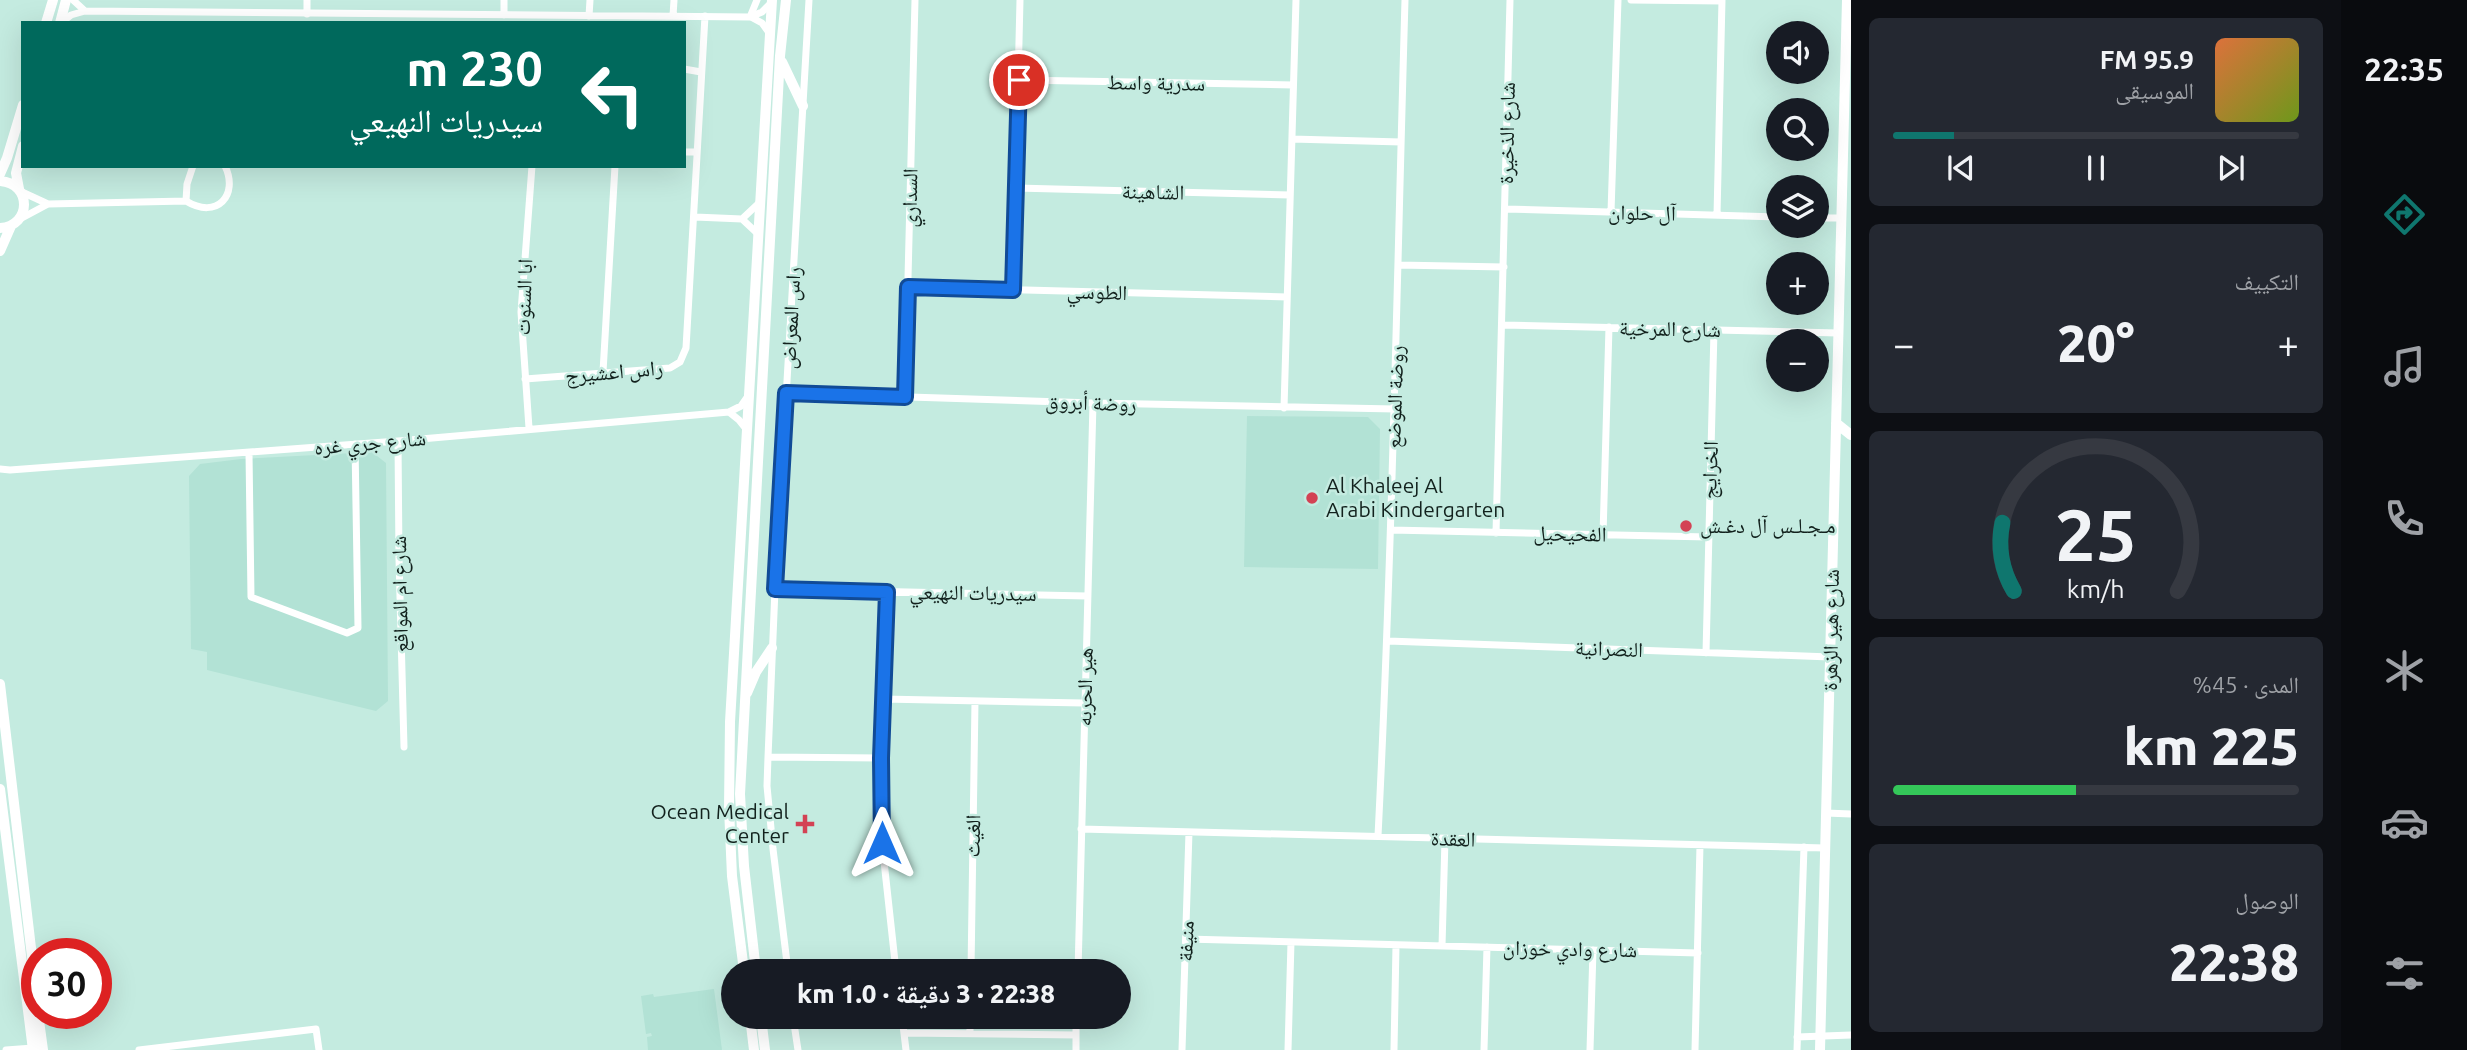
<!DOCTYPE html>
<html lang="ar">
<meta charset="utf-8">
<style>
body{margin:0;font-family:Ubuntu,"Noto Naskh Arabic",sans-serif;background:#242831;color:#f1f3f6;direction:rtl;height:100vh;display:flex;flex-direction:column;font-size:26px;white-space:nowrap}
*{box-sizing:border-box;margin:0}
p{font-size:23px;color:#9ea1a6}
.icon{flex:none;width:38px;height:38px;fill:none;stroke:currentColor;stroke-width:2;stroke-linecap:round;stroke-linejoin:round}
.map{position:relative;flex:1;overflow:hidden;direction:ltr}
.drawer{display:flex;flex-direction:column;gap:18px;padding:18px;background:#0d0f14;width:490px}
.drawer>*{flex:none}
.hud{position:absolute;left:21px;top:21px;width:665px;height:147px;border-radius:0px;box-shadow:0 7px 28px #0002;direction:rtl;background:#00695c;color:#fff;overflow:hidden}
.controls{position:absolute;left:1766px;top:21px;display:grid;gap:14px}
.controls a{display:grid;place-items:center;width:63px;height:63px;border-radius:50%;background:#171b24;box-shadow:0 7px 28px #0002;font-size:35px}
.speed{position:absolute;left:21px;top:938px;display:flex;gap:14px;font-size:35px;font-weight:700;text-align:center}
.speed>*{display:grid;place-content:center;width:91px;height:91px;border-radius:50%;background:#171b24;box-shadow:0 7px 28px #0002;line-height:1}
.speed .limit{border:10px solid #d22;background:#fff;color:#111}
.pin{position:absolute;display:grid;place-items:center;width:60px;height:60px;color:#fff;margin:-30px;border:4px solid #fff;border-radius:50%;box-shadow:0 2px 7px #0007}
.me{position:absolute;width:77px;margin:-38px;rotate:0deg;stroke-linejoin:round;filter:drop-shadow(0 0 5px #0008)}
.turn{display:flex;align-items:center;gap:24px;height:147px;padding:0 28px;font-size:32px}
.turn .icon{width:91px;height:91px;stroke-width:2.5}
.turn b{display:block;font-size:49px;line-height:60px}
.big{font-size:52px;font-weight:800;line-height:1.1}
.drawer .tile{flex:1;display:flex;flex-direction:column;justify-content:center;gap:10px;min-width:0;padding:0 24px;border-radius:10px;background:#242831}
.drawer .dial{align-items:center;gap:0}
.dial svg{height:182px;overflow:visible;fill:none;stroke:#363941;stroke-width:7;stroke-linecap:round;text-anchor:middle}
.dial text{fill:#f1f3f6;stroke:none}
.song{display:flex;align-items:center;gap:21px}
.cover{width:84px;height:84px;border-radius:10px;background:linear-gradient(135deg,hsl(20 70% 55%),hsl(80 70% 35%))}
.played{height:7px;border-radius:4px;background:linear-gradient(90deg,#0f766e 15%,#363941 15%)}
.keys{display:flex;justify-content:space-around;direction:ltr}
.heat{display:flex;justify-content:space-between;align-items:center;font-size:38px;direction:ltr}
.charge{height:10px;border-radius:5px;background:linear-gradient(90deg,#34c759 45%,#363941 0)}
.trip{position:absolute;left:721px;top:959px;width:410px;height:70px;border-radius:35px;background:#171b24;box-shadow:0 7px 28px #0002;font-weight:800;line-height:70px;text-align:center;direction:rtl}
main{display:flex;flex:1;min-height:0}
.tabs{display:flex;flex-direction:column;width:126px;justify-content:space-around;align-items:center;background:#090b0e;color:#9ea1a6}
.tabs .icon{width:49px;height:49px}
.tabs .on{color:#0f766e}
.tabs b{font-size:32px;color:#f1f3f6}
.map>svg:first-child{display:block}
</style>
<main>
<nav class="tabs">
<b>22:35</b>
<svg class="icon on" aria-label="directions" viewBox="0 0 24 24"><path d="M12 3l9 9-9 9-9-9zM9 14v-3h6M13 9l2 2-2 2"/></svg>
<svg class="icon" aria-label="music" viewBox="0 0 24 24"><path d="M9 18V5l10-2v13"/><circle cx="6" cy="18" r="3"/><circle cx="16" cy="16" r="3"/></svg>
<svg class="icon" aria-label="phone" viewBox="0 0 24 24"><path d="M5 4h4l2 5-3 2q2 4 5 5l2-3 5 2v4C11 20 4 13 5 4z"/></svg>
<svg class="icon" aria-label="climate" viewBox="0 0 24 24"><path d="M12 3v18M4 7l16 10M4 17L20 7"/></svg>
<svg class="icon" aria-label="car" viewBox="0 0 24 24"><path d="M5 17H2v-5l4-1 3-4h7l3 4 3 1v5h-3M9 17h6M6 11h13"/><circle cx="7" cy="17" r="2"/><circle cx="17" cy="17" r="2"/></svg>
<svg class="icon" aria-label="filters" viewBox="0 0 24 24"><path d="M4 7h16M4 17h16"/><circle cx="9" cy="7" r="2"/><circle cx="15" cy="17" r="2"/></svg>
</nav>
<section class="drawer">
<div class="tile">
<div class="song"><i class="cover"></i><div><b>95.9 FM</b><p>الموسيقى</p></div></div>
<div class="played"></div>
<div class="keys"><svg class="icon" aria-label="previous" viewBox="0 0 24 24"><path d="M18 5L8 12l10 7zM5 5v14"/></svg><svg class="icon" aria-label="pause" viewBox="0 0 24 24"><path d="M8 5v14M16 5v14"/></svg><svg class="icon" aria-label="next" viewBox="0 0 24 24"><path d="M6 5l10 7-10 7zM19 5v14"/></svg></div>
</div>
<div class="tile"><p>التكييف</p>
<div class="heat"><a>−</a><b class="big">20°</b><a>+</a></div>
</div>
<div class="tile dial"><svg viewBox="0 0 100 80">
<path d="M14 69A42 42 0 1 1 86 69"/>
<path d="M14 69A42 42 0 0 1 9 39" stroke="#0f766e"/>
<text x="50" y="56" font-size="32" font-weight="700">25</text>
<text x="50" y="72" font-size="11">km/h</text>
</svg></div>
<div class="tile"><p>المدى · 45%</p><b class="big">225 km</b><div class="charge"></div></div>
<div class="tile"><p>الوصول</p><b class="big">22:38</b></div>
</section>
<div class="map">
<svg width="1851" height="1050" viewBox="0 0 1851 1050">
<rect width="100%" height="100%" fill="#c4ebe0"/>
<path fill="#b2e2d5" d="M1247,416L1368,417L1380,429L1378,569L1244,567Z
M372,452L386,463L388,701L376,711L207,670V652L191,649L189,476L200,464L241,459Z
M714,989L722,1050H648L647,1037L652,1036L651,1033L646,1034L641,996L653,994L654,997Z"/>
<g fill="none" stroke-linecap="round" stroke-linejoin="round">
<path stroke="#fff" stroke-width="7" d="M73,0L85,11
M1631,0L1722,1
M307,14V0
M504,15V0
M589,16L590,0
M673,16L674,0
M750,17L757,0
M751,17L762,23L770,34
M61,23L71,15L85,11L750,17L762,12L771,3
M684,69L701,72
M1019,80L1293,85
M1292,139L1401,142
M684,152H697
M193,166L187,184L186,201C217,220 239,195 225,166
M1016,188L1290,195
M22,192L48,204
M1505,209L1778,217
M1611,212L1618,0
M1717,215L1722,0
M695,217L742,219L758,234
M1816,218H1841
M20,219L48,204L186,201
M742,219L759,203
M1398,265L1504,267
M908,287L1287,297
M1013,290L1020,0
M1503,325L1838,333
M603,372L615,166
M525,379L670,368L680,362L686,348L705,16
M786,393L1093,403L1395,409
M905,397L915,0
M1284,408L1296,0
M729,412L739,420L747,430
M529,428L521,312L532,166
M398,441L399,559L404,747
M249,453L251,597L347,633L358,628L355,444
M0,469L10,470L398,441L729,412L741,406L748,396
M1391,530L1708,537
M1496,533L1510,0
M1603,535L1609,327
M775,589L1087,596
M887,591L881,758L882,843L896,971
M1388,641L1830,657
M1706,653L1714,330
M883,699L1084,703
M768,757L881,758
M1826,813L1851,814
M1081,829L1825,848
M1378,836C1392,558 1397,279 1405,0
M1186,939L1698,953
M1442,946L1445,839
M788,971L773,849L767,786L768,757L775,589L809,0
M971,971L975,701
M1078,971L1093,403
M793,1017L798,1050
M902,1017L906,1050
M904,1033L1076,1035
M970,1033V1017
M1797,1037L1851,1035
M6,1050L33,1048
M139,1050L316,1029L319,1050
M1076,1050V1017
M1182,1050L1189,832
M1288,1050L1291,942
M1394,1050L1396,945
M1484,1050L1487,947
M1590,1050L1593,950
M1695,1050L1700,845
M1797,1050L1804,847"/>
<path stroke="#fff" stroke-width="10" d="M46,23L53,0
M60,23L66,0
M782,62L803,106
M0,174L7,158L23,105
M0,181C32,183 32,226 0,228
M19,189L16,173L23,146
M0,251L11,226
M1836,423L1851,435
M0,684L37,999
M747,693L756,672L772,648
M0,789L33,1050
M744,971L732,876L729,808L730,722L772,0
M756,971L744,866L740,794L780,56L786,0
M38,1013L43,1050
M750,1017L754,1050
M761,1017L765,1050
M1820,1050L1847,0"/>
</g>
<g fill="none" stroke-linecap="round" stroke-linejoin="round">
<defs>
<path id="route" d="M882,843L881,758L887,592L775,589L786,393L905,397L908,287L1013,290L1019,80"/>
</defs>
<use href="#route" stroke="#114b97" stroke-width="18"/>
<use href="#route" stroke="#1a73e8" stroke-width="12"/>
</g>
<g fill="#d34254" stroke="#c4ebe0" stroke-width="2.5">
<circle cx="1312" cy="498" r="7"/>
<circle cx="1686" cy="526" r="7"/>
<path d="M801.5 813.5h7v7h7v7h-7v7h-7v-7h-7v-7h7z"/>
</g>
<g text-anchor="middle" stroke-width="5" stroke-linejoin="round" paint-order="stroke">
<g font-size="21" fill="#12211d" stroke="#c4ebe0">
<text transform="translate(1156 83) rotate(1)" y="7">سدرية واسط</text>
<text transform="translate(1507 133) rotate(-89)" y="7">شارع الذخيرة</text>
<text transform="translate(1153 192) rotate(1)" y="7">الشاهينة</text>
<text transform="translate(910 198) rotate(-89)" y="7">السداري</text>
<text transform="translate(1642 213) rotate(1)" y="7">آل حلوان</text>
<text transform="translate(1097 292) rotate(2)" y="7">الطوسي</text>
<text transform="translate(524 297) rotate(-88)" y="7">ابا السنوت</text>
<text transform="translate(791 318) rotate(-87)" y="7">راس المعراض</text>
<text transform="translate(1670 329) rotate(1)" y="7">شارع المرخية</text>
<text transform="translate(614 372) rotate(-5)" y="7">راس اعشيرج</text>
<text transform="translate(1395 397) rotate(-88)" y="7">روضة الموضع</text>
<text transform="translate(1091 403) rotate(2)" y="7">روضة أبروق</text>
<text transform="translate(370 443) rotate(-5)" y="7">شارع جري غره</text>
<text transform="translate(1710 470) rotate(-88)" y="7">الخرايج</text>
<text transform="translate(1570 534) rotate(1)" y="7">الفحيحيل</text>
<text transform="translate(973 593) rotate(1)" y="7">سيدريات النهيعي</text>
<text transform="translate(400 594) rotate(-91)" y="7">شارع ام المواقع</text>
<text transform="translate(1831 630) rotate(-89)" y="7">شارع هير الزهرة</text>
<text transform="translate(1609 649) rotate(2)" y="7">النصرانية</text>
<text transform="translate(1085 687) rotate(-89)" y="7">هير الحربه</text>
<text transform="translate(973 836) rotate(-89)" y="7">الغيث</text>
<text transform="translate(1453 839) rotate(2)" y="7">العقدة</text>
<text transform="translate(1186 941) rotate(-88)" y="7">منيفة</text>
<text transform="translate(1570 949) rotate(1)" y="7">شارع وادي خوزان</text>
</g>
<g font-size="21" fill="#12211d" stroke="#c4ebe0" text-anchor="start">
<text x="1326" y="493">Al Khaleej Al<tspan x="1326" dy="24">Arabi Kindergarten</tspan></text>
<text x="1700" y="533">مـجـلـس آل دغـش</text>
<text x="789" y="819" text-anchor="end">Ocean Medical<tspan x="789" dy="24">Center</tspan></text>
</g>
</g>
</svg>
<div class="controls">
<a><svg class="icon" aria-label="sound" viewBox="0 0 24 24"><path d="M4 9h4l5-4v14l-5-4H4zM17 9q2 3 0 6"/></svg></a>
<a><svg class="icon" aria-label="search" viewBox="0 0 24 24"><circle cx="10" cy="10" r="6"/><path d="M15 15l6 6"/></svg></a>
<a><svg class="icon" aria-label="layers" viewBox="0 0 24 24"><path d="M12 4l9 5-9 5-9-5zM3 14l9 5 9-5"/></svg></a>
<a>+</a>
<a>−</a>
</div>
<div class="speed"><div class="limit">30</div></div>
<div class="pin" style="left:1019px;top:80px;background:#d93025"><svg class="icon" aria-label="arrive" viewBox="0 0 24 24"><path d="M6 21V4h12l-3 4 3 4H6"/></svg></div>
<svg class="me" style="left:882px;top:843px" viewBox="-20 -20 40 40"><path d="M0-17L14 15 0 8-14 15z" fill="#1a73e8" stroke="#fff" stroke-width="4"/></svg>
<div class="trip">22:38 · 3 دقيقة · 1.0 km</div>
<div class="hud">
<div class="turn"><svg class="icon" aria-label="left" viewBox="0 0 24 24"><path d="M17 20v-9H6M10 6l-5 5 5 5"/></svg><div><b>230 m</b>سيدريات النهيعي</div></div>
</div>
</div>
</main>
